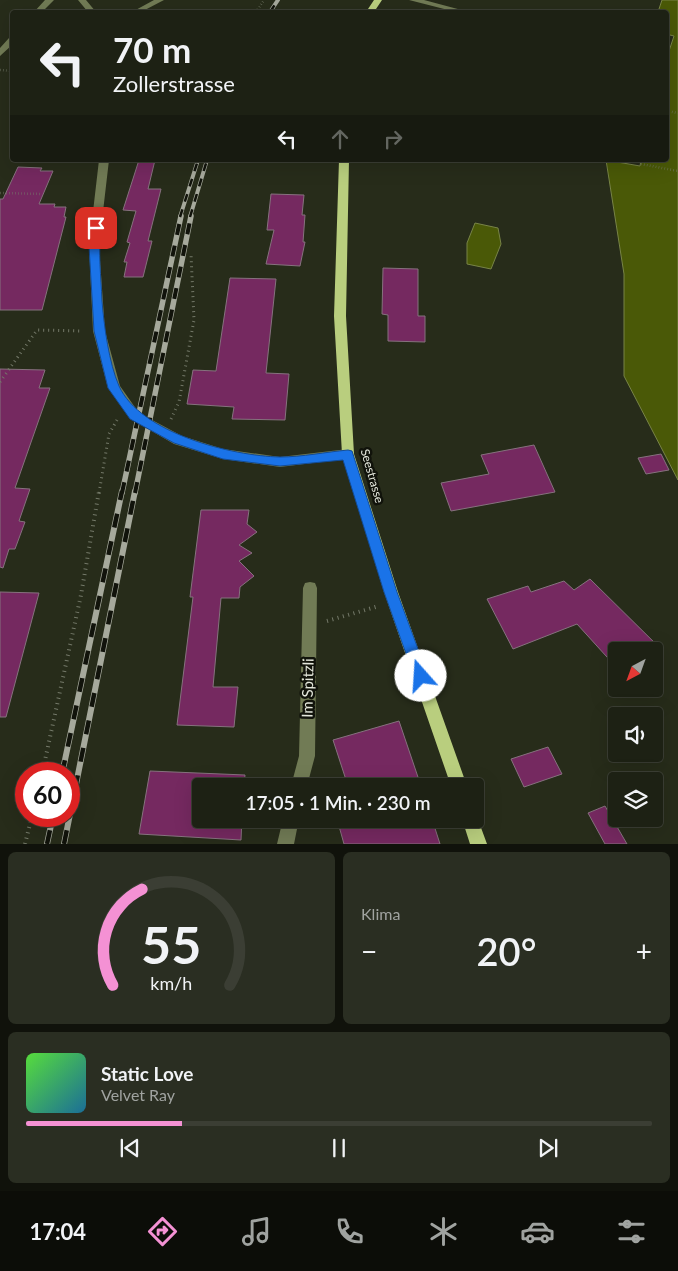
<!DOCTYPE html>
<html lang="de">
<meta charset="utf-8">
<style>
body{margin:0;font-family:Lato,sans-serif;background:#2a2e22;color:#f1f3f6;height:100vh;display:flex;flex-direction:column;font-size:19px;white-space:nowrap}
*{box-sizing:border-box;margin:0}
p{font-size:16px;color:#a0a3a0}
.icon{flex:none;width:28px;height:28px;fill:none;stroke:currentColor;stroke-width:2;stroke-linecap:round;stroke-linejoin:round}
.map{position:relative;height:844px;overflow:hidden}
.drawer{display:flex;flex-direction:column;gap:8px;padding:8px;background:#10120b;flex:1}
.drawer>*{flex:none}
.hud{position:absolute;left:10px;top:10px;width:659px;height:152px;border-radius:5px;box-shadow:0 5px 20px #0002,0 0 0 1px #3b3e34;background:#1d2114;color:#f1f3f6;overflow:hidden}
.needle{width:32px;rotate:221deg}
.tools{position:absolute;left:608px;top:642px;display:grid;gap:10px}
.tools a{display:grid;place-items:center;width:55px;height:55px;border-radius:5px;background:#1d2114;box-shadow:0 5px 20px #0002,0 0 0 1px #3b3e34;font-size:25px}
.speed{position:absolute;left:15px;top:762px;display:flex;gap:10px;font-size:25px;font-weight:700;text-align:center}
.speed>*{display:grid;place-content:center;width:65px;height:65px;border-radius:50%;background:#1d2114;box-shadow:0 5px 20px #0002,0 0 0 1px #3b3e34;line-height:1}
.speed .limit{border:8px solid #d22;background:#fff;color:#111}
.pin{position:absolute;display:grid;place-items:center;width:42px;height:42px;color:#fff;margin:-21px;border-radius:10px;box-shadow:0 2px 8px #0006}
.me{position:absolute;width:55px;margin:-28px;rotate:341deg;stroke-linejoin:round;filter:drop-shadow(0 0 4px #0008)}
.turn{display:flex;align-items:center;gap:18px;height:105px;padding:0 20px;font-size:22px}
.turn .icon{width:65px;height:65px;stroke-width:2.5}
.turn b{display:block;font-size:35px;line-height:42px}
.lanes{display:flex;align-items:center;height:48px;padding:0 20px;background:#0003;justify-content:center;gap:25px;direction:ltr}
.lanes .off{opacity:.35}
.big{font-size:38px;font-weight:600;line-height:1.1}
.drawer .card{flex:1;display:flex;flex-direction:column;justify-content:center;gap:8px;min-width:0;padding:0 18px;border-radius:8px;background:#2a2e22}
.drawer .dial{align-items:center;gap:0}
.dial svg{height:130px;overflow:visible;fill:none;stroke:#3b3e34;stroke-width:7;stroke-linecap:round;text-anchor:middle}
.dial text{fill:#f1f3f6;stroke:none}
.song{display:flex;align-items:center;gap:15px}
.cover{width:60px;height:60px;border-radius:8px;background:linear-gradient(135deg,hsl(110 70% 55%),hsl(200 70% 35%))}
.played{height:5px;border-radius:2px;background:linear-gradient(90deg,#f491d4 25%,#3b3e34 25%)}
.keys{display:flex;justify-content:space-around;direction:ltr}
.heat{display:flex;justify-content:space-between;align-items:center;font-size:28px;direction:ltr}
.drawer .tiles{flex:1;display:grid;gap:8px;grid-template-columns:1fr 1fr}
.card:last-child{grid-column:span 2}
.trip{position:absolute;left:192px;top:778px;width:292px;height:50px;border-radius:5px;background:#1d2114;box-shadow:0 5px 20px #0002,0 0 0 1px #3b3e34;font-weight:600;line-height:50px;text-align:center}
.tab-bar{display:flex;height:80px;justify-content:space-around;align-items:center;background:#0c0d08;color:#a0a3a0}
.tab-bar .icon{width:35px;height:35px}
.tab-bar .on{color:#f491d4}
.tab-bar b{font-size:22px;color:#f1f3f6}
.map>svg:first-child{display:block}
</style>
<div class="map">
<svg width="678" height="844" viewBox="0 0 678 844">
<rect width="100%" height="100%" fill="#272c1a"/>
<path fill="#4a5907" stroke="#788447" d="M662,0H678V480L624,376V274L606,160L640,166L641,160H666V60L674,36L666,34V12H658Z
M475,223L498,228L501,244L491,269L467,264V243Z"/>
<path fill="#752960" stroke="#86727e" d="M139,160H155L148,189H161L148,241H152L143,277H124L127,262H124L130,243L127,242L136,211L123,210Z
M18,167L42,168L40,171H53L39,204H55L54,207H66L64,217H66L42,310H0V199H3Z
M271,194L304,195L302,215H305L303,242H305L300,266L266,264L274,230H267Z
M383,268L418,269V316H425V342L388,341V315L382,314Z
M230,278L276,279L266,373L289,374L285,420L232,419L234,407L187,404L193,370L216,371Z
M0,369L45,370L39,388H50L15,488L30,489L19,521L25,522L15,549H9L3,568L0,567Z
M534,445L555,492L451,511L441,483L489,474L481,455Z
M661,454L669,470L646,474L638,458Z
M201,510H249L247,524L257,532L239,545L252,553L239,561L254,576L240,587L239,598H221L213,687H238L234,727L177,725L193,597H190Z
M590,579L663,651H616V667L577,624L513,649L487,599L528,586L531,592L564,581L574,590Z
M0,592L39,593L6,717H0Z
M399,721L421,786H348L333,740Z
M548,747L562,774L524,787L511,759Z
M150,771L245,775L244,786H201V819H242L241,840L139,834Z
M605,806L627,844H605L588,813Z
M337,819H432L440,844H344Z"/>
<g fill="none" stroke-linecap="round" stroke-linejoin="round">
<path stroke="#747969" stroke-width="2.5" stroke-dasharray="0.5 2.5" stroke-linecap="butt" d="M256,12L264,0
M0,70L12,71
M666,111L678,113
M641,164L678,171
M0,193L42,194"/>
<path stroke="#747969" stroke-width="3" stroke-dasharray="1 4" stroke-linecap="butt" d="M0,382L37,330L83,331
M171,419L179,402L194,320L191,254
M99,493L109,434L117,420"/>
<path stroke="#747969" stroke-width="4" stroke-dasharray="1 4.5" stroke-linecap="butt" d="M327,621L379,606
M42,774L81,595L99,491
M25,844L32,816"/>
<path fill="#717b55" fill-rule="evenodd" d="M45,0H54L42,12H34Z
M78,0H86L96,12H88Z
M154,0H164L141,12H132Z
M409,0H424L469,12H456Z
M9,38H12V45L0,56V48Z
M99,160H109L99,246L105,331L120,386L139,413L182,436L223,449L280,457L348,449L353,450L354,454L353,458L280,467L223,459L174,444L131,419L108,388L93,331L89,246Z
M310,582L315,583L317,588L315,756L307,786H291L299,756L303,588L305,583Z
M283,819H299L294,844H277Z"/>
<path fill="#b9ce7e" fill-rule="evenodd" d="M374,0H382L374,12H366Z
M339,160H349L346,316L354,454L398,592L467,786H451L384,592L342,454L334,316Z
M476,814L487,844H470L462,819H476Z"/>
<defs>
<path id="rail-far2" d="M270,12L278,0
M180,217L198,160
M190,217L207,160"/>
<path id="rail-far1" d="M122,493L181,216
M135,493L191,216"/>
<path id="rail" d="M62,774L122,491
M47,844L53,816
M64,844L135,491"/>
</defs>
<use href="#rail-far2" stroke="#a6a99c" stroke-width="4"/>
<use href="#rail-far1" stroke="#a6a99c" stroke-width="5.5"/>
<use href="#rail" stroke="#a6a99c" stroke-width="6"/>
<use href="#rail-far2" stroke="#11130b" stroke-width="2.5" stroke-dasharray="8" stroke-linecap="butt"/>
<use href="#rail-far1" stroke="#11130b" stroke-width="4" stroke-dasharray="11" stroke-linecap="butt"/>
<use href="#rail" stroke="#11130b" stroke-width="4.5" stroke-dasharray="14" stroke-linecap="butt"/>
</g>
<path fill="#1a73e8" stroke="#114b97" d="M96,225L101,228C98,253 101,276 102,301C104,326 109,363 119,386C140,433 232,456 280,457C302,457 326,452 348,450L352,451L397,592L428,676L425,681L421,683L416,681L414,676L384,592L343,460L280,466L223,459L174,443L130,419L108,388L94,331L89,246L91,228Z"/>
<g text-anchor="middle" stroke-width="5" stroke-linejoin="round" paint-order="stroke">
<g font-size="12" fill="#e4e7dc" stroke="#11130b">
<text transform="translate(372 476) rotate(74)" y="4">Seestrasse</text>
</g>
<g font-size="15" fill="#e4e7dc" stroke="#11130b">
<text transform="translate(308 688) rotate(-89)" y="5">Im Spitzli</text>
</g>
</g>
</svg>
<div class="tools">
<a><svg class="needle" viewBox="-14 -14 28 28"><path d="M0-13l5 13h-10z" fill="#e53935"/><path d="M0 13l5-13h-10z" fill="#a0a3a0"/></svg></a>
<a><svg class="icon" aria-label="sound" viewBox="0 0 24 24"><path d="M4 9h4l5-4v14l-5-4H4zM17 9q2 3 0 6"/></svg></a>
<a><svg class="icon" aria-label="layers" viewBox="0 0 24 24"><path d="M12 4l9 5-9 5-9-5zM3 14l9 5 9-5"/></svg></a>
</div>
<div class="speed"><div class="limit">60</div></div>
<div class="pin" style="left:96px;top:228px;background:#d93025"><svg class="icon" aria-label="arrive" viewBox="0 0 24 24"><path d="M6 21V4h12l-3 4 3 4H6"/></svg></div>
<svg class="me" style="left:421px;top:676px" viewBox="-20 -20 40 40"><circle r="19" fill="#fff"/><path d="M0-13L10 11 0 6-10 11z" fill="#1a73e8"/></svg>
<div class="trip">17:05 · 1 Min. · 230 m</div>
<div class="hud">
<div class="turn"><svg class="icon" aria-label="left" viewBox="0 0 24 24"><path d="M17 20v-9H6M10 6l-5 5 5 5"/></svg><div><b>70 m</b>Zollerstrasse</div></div>
<div class="lanes"><svg class="icon" aria-label="left" viewBox="0 0 24 24"><path d="M17 20v-9H6M10 6l-5 5 5 5"/></svg><svg class="icon off" aria-label="ahead" viewBox="0 0 24 24"><path d="M12 20V5M6 11l6-6 6 6"/></svg><svg class="icon off" aria-label="right" viewBox="0 0 24 24"><path d="M7 20v-9h11M14 6l5 5-5 5"/></svg></div>
</div>
</div>
<section class="drawer">
<div class="tiles">
<div class="card dial"><svg viewBox="0 0 100 80">
<path d="M14 69A42 42 0 1 1 86 69"/>
<path d="M14 69A42 42 0 0 1 32 10" stroke="#f491d4"/>
<text x="50" y="56" font-size="32" font-weight="700">55</text>
<text x="50" y="72" font-size="11">km/h</text>
</svg></div>
<div class="card"><p>Klima</p>
<div class="heat"><a>−</a><b class="big">20°</b><a>+</a></div>
</div>
<div class="card">
<div class="song"><i class="cover"></i><div><b>Static Love</b><p>Velvet Ray</p></div></div>
<div class="played"></div>
<div class="keys"><svg class="icon" aria-label="previous" viewBox="0 0 24 24"><path d="M18 5L8 12l10 7zM5 5v14"/></svg><svg class="icon" aria-label="pause" viewBox="0 0 24 24"><path d="M8 5v14M16 5v14"/></svg><svg class="icon" aria-label="next" viewBox="0 0 24 24"><path d="M6 5l10 7-10 7zM19 5v14"/></svg></div>
</div>
</div>
</section>
<nav class="tab-bar">
<b>17:04</b>
<svg class="icon on" aria-label="directions" viewBox="0 0 24 24"><path d="M12 3l9 9-9 9-9-9zM9 14v-3h6M13 9l2 2-2 2"/></svg>
<svg class="icon" aria-label="music" viewBox="0 0 24 24"><path d="M9 18V5l10-2v13"/><circle cx="6" cy="18" r="3"/><circle cx="16" cy="16" r="3"/></svg>
<svg class="icon" aria-label="phone" viewBox="0 0 24 24"><path d="M5 4h4l2 5-3 2q2 4 5 5l2-3 5 2v4C11 20 4 13 5 4z"/></svg>
<svg class="icon" aria-label="climate" viewBox="0 0 24 24"><path d="M12 3v18M4 7l16 10M4 17L20 7"/></svg>
<svg class="icon" aria-label="car" viewBox="0 0 24 24"><path d="M5 17H2v-5l4-1 3-4h7l3 4 3 1v5h-3M9 17h6M6 11h13"/><circle cx="7" cy="17" r="2"/><circle cx="17" cy="17" r="2"/></svg>
<svg class="icon" aria-label="filters" viewBox="0 0 24 24"><path d="M4 7h16M4 17h16"/><circle cx="9" cy="7" r="2"/><circle cx="15" cy="17" r="2"/></svg>
</nav>
